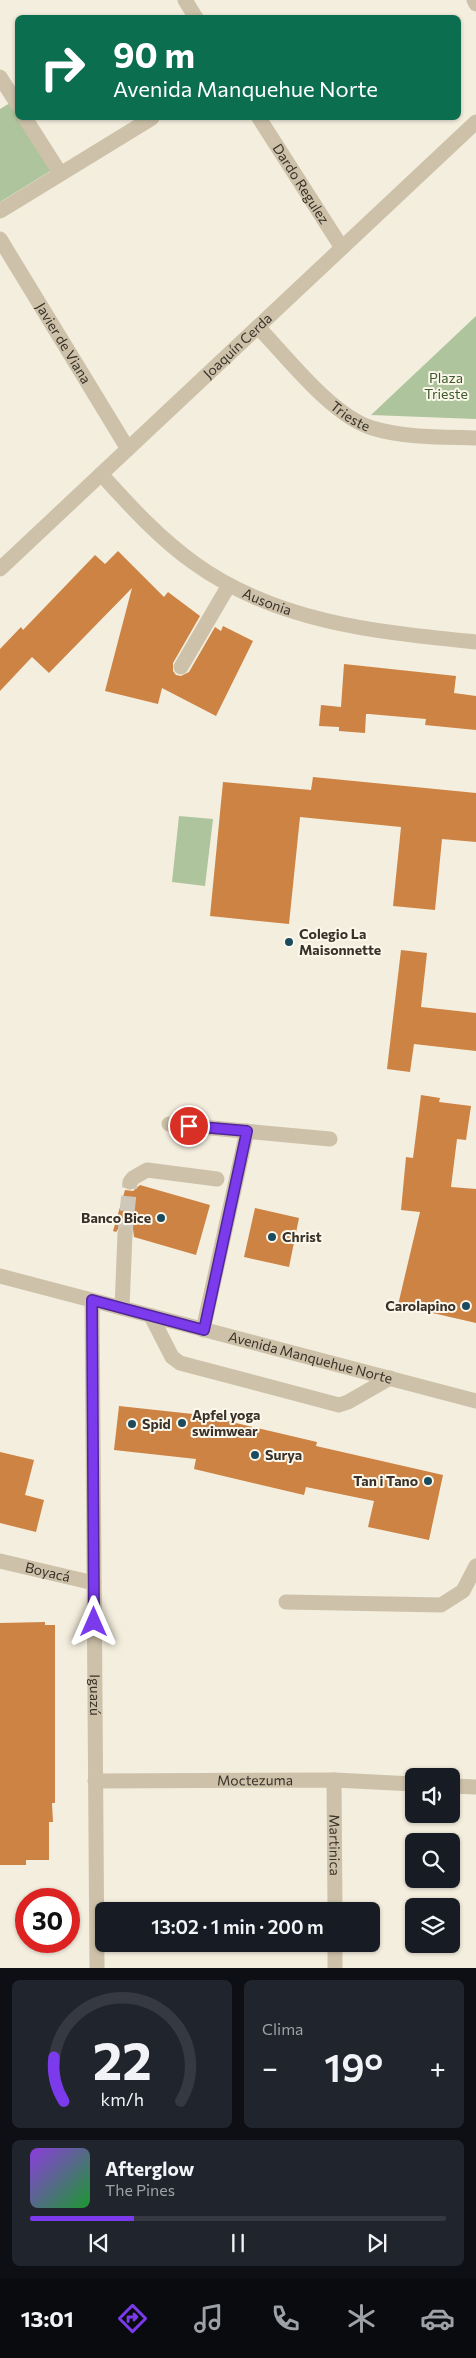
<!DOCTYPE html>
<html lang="es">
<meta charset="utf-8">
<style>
body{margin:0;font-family:Commissioner,sans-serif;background:#20242c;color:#f1f3f6;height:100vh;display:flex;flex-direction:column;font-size:19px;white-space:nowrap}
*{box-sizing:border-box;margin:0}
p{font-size:16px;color:#9ea1a6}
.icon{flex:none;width:28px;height:28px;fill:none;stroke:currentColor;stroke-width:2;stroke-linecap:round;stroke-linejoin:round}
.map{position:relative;height:1968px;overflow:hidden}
.side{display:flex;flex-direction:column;gap:12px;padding:12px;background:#0d0f14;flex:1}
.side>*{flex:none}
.top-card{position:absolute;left:15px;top:15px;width:446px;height:105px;border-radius:8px;box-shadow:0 1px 4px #0004;background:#0b6e4f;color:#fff;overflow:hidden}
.controls{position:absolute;left:405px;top:1768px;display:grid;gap:10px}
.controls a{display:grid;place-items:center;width:55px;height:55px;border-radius:8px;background:#171b24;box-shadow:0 1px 4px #0004;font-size:25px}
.speed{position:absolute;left:15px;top:1888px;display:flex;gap:10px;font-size:25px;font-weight:700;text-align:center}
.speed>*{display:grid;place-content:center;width:65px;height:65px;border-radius:50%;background:#171b24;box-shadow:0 1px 4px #0004;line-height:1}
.speed .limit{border:8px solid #d22;background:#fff;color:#111}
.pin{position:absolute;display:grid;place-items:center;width:42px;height:42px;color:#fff;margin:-21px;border:2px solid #fff;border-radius:50%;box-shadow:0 1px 5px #0007}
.me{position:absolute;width:55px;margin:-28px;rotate:0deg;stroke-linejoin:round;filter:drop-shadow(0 0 4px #0008)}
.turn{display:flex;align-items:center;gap:18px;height:105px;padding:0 15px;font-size:22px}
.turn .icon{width:65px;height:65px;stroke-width:2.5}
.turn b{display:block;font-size:35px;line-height:42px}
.big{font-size:38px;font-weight:600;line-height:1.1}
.side .card{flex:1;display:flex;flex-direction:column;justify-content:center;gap:8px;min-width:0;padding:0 18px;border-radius:8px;background:#20242c}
.side .dial{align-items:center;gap:0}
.dial svg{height:130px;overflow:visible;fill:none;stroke:#363941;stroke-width:7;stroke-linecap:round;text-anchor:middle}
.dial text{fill:#f1f3f6;stroke:none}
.song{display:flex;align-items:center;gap:15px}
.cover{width:60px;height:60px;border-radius:8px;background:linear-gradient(135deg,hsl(270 70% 55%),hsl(130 70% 35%))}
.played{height:5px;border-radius:2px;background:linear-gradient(90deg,#7c3aed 25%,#363941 25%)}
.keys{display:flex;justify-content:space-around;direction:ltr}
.heat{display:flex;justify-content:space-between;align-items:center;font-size:28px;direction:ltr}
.side .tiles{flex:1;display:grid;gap:12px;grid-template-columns:1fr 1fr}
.card:last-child{grid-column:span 2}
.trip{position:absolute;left:95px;top:1902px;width:285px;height:50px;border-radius:8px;background:#171b24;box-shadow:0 1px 4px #0004;font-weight:600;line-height:50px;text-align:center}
.tab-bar{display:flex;height:80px;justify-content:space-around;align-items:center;background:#090b0e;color:#9ea1a6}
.tab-bar .icon{width:35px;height:35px}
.tab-bar .current{color:#7c3aed}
.tab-bar b{font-size:22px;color:#f1f3f6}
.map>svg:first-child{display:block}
</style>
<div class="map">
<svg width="476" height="1968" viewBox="0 0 476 1968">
<rect width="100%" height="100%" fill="#f4eede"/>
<path fill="#aec49d" d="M10,103L52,170L0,202V109Z
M476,316V419L371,415Z
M179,816L213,819L205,886L172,882Z"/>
<path fill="#cd8343" d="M118,551L164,597L168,592L200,616L173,663V671L176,675L181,676L189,672L215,627L221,631L223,626L253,641L216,716L162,688L158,704L105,691L132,588L49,673L32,657L0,691V649L21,627L23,630L95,555L105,564Z
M344,664L456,676L454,693L476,696V730L425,725L426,719L369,714H366L365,733L339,731V727L319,726L321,705L341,707Z
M313,777L476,793V842L442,839L435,910L393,906L401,827L300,817L289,924L210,916L223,782L311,790Z
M401,950L427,953L421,1007L476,1013V1051L414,1044L410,1072L387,1069Z
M421,1095L440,1098L439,1102L471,1106L466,1140L457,1139L451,1187L476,1189V1323L398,1305L420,1212L401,1210L406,1157L413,1158Z
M140,1185L210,1205L196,1255L134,1237L133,1229L126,1225L120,1226L116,1232L113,1231L125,1190L133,1191Z
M255,1208L299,1218L289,1267L244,1257Z
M119,1406L202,1415L317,1442L316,1446L443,1475L429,1540L368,1527L374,1501L306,1487L304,1495L194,1469L196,1459L114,1450Z
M0,1452L34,1460L25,1495L44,1500L36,1532L0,1523Z
M45,1622V1625H55V1803H52L53,1822H49V1860H26V1865H0V1623Z"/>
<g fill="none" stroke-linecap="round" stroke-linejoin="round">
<path stroke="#cfc8ba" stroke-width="15" stroke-dasharray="15 8" stroke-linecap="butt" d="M125,1234L130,1182"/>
<g stroke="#cdc1a9" stroke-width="15">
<path d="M185,0L196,18"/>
<path d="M474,0L476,4"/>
<path d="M0,77L18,105"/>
<path d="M25,118L60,173"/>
<path id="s1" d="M259,118L342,248"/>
<path d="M0,211L152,118"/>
<path id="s2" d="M0,239L128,449"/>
<path id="s3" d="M258,327C287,357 332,416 372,428C405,438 443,437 476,438"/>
<path id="s4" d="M101,474C130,506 159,538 194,563C277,623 378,632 476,642"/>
<path id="s5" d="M0,569L476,122"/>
<path d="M181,667L229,585"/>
<path d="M169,1124L330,1139"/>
<path d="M130,1182L133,1178L147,1170L217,1179"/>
<path id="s6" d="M0,1276L476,1401"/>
<path id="s7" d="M92,1301L97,1968"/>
<path d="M122,1308L125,1234"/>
<path d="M151,1316L172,1357L180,1363L339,1405L348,1402L390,1378"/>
<path d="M203,1330L247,1131"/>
<path id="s8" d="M0,1561L94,1583"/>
<path d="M286,1602L441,1605L463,1591L476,1566"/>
<path id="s9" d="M334,1780L335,1911"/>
<path id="s10" d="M95,1781L334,1780L414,1784"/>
<path d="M451,1786L476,1787"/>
<path d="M335,1944V1968"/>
</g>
</g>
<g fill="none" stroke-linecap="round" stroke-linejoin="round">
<defs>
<path id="route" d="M94,1622L92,1300L204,1330L247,1131L189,1126"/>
</defs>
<use href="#route" stroke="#51269a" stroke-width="12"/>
<use href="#route" stroke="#7c3aed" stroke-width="9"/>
</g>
<g fill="#1c4b5e" stroke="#fbf7eb" stroke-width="2">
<circle cx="289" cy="942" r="5"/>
<circle cx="161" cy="1218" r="5"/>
<circle cx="272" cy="1237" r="5"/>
<circle cx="466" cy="1306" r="5"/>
<circle cx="182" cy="1423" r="5"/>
<circle cx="132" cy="1424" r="5"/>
<circle cx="255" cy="1455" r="5"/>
<circle cx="428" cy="1481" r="5"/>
</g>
<g text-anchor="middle" stroke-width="4" stroke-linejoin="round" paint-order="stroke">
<g font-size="14" fill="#3a3229" stroke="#fbf7eb">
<text dy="5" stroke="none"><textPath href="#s1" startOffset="78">Dardo Regulez</textPath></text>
<text dy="5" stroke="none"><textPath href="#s2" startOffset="122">Javier de Viana</textPath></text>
<text dy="5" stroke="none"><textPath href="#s5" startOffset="326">Joaquín Cerda</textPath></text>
<text dy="5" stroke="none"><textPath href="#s3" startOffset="129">Trieste</textPath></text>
<text dy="5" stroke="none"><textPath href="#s4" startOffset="212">Ausonia</textPath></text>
<text dy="5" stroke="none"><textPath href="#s6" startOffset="321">Avenida Manquehue Norte</textPath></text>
<text dy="5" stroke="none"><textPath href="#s8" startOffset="49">Boyacá</textPath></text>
<text dy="5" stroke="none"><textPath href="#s7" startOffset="394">Iguazú</textPath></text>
<text dy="5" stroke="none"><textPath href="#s10" startOffset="160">Moctezuma</textPath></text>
<text dy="5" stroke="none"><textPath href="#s9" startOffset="65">Martinica</textPath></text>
</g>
<g font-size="14" fill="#3e5a2b" stroke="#fbf7eb">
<text x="446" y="383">Plaza<tspan x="446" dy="16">Trieste</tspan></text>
</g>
<g font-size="14" font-weight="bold" fill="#3a3229" stroke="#fbf7eb" text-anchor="start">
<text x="299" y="939">Colegio La<tspan x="299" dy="16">Maisonnette</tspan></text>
<text x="151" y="1223" text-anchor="end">Banco Bice</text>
<text x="282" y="1242">Christ</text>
<text x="456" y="1311" text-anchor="end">Carolapino</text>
<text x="192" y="1420">Apfel yoga<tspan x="192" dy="16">swimwear</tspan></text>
<text x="142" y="1429">Spid</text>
<text x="265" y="1460">Surya</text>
<text x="418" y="1486" text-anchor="end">Tan i Tano</text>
</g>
</g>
</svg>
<div class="controls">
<a><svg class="icon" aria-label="sound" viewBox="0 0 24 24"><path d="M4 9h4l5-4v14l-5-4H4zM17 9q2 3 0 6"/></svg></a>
<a><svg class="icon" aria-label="search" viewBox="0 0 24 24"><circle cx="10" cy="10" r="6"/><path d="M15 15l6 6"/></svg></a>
<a><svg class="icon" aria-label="layers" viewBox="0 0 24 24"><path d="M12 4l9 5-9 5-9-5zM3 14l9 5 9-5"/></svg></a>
</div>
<div class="speed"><div class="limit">30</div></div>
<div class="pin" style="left:189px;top:1126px;background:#d93025"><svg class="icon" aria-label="arrive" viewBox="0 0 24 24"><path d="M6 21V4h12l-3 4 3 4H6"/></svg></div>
<svg class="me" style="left:94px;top:1622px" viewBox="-20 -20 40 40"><path d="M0-17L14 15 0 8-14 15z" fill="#7c3aed" stroke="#fff" stroke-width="4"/></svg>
<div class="trip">13:02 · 1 min · 200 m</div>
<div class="top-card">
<div class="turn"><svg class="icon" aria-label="right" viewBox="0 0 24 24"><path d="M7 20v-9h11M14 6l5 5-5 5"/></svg><div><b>90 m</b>Avenida Manquehue Norte</div></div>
</div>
</div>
<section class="side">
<div class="tiles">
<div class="card dial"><svg viewBox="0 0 100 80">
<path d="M14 69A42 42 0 1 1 86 69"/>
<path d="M14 69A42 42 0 0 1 8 42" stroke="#7c3aed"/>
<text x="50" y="56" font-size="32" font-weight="700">22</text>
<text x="50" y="72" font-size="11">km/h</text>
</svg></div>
<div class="card"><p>Clima</p>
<div class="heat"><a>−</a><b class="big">19°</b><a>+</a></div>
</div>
<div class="card">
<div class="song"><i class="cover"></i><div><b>Afterglow</b><p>The Pines</p></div></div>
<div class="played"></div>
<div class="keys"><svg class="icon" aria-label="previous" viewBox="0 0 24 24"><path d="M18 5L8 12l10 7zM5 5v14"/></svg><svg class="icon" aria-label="pause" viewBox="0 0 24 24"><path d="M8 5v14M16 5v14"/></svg><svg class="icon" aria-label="next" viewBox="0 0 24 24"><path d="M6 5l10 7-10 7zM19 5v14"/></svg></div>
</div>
</div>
</section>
<nav class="tab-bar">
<b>13:01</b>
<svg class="icon current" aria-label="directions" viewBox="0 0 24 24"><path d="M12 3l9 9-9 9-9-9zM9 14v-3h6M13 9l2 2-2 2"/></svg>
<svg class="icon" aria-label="music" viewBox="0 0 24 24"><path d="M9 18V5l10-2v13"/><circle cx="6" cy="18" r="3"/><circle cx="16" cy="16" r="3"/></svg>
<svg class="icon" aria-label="phone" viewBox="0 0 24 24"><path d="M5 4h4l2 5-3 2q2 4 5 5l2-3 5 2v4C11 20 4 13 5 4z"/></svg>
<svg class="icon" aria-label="climate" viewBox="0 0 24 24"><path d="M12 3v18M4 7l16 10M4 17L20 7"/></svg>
<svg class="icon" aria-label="car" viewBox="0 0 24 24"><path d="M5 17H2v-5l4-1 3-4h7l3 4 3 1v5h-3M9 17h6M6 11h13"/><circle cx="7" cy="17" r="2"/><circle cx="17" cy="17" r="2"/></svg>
</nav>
